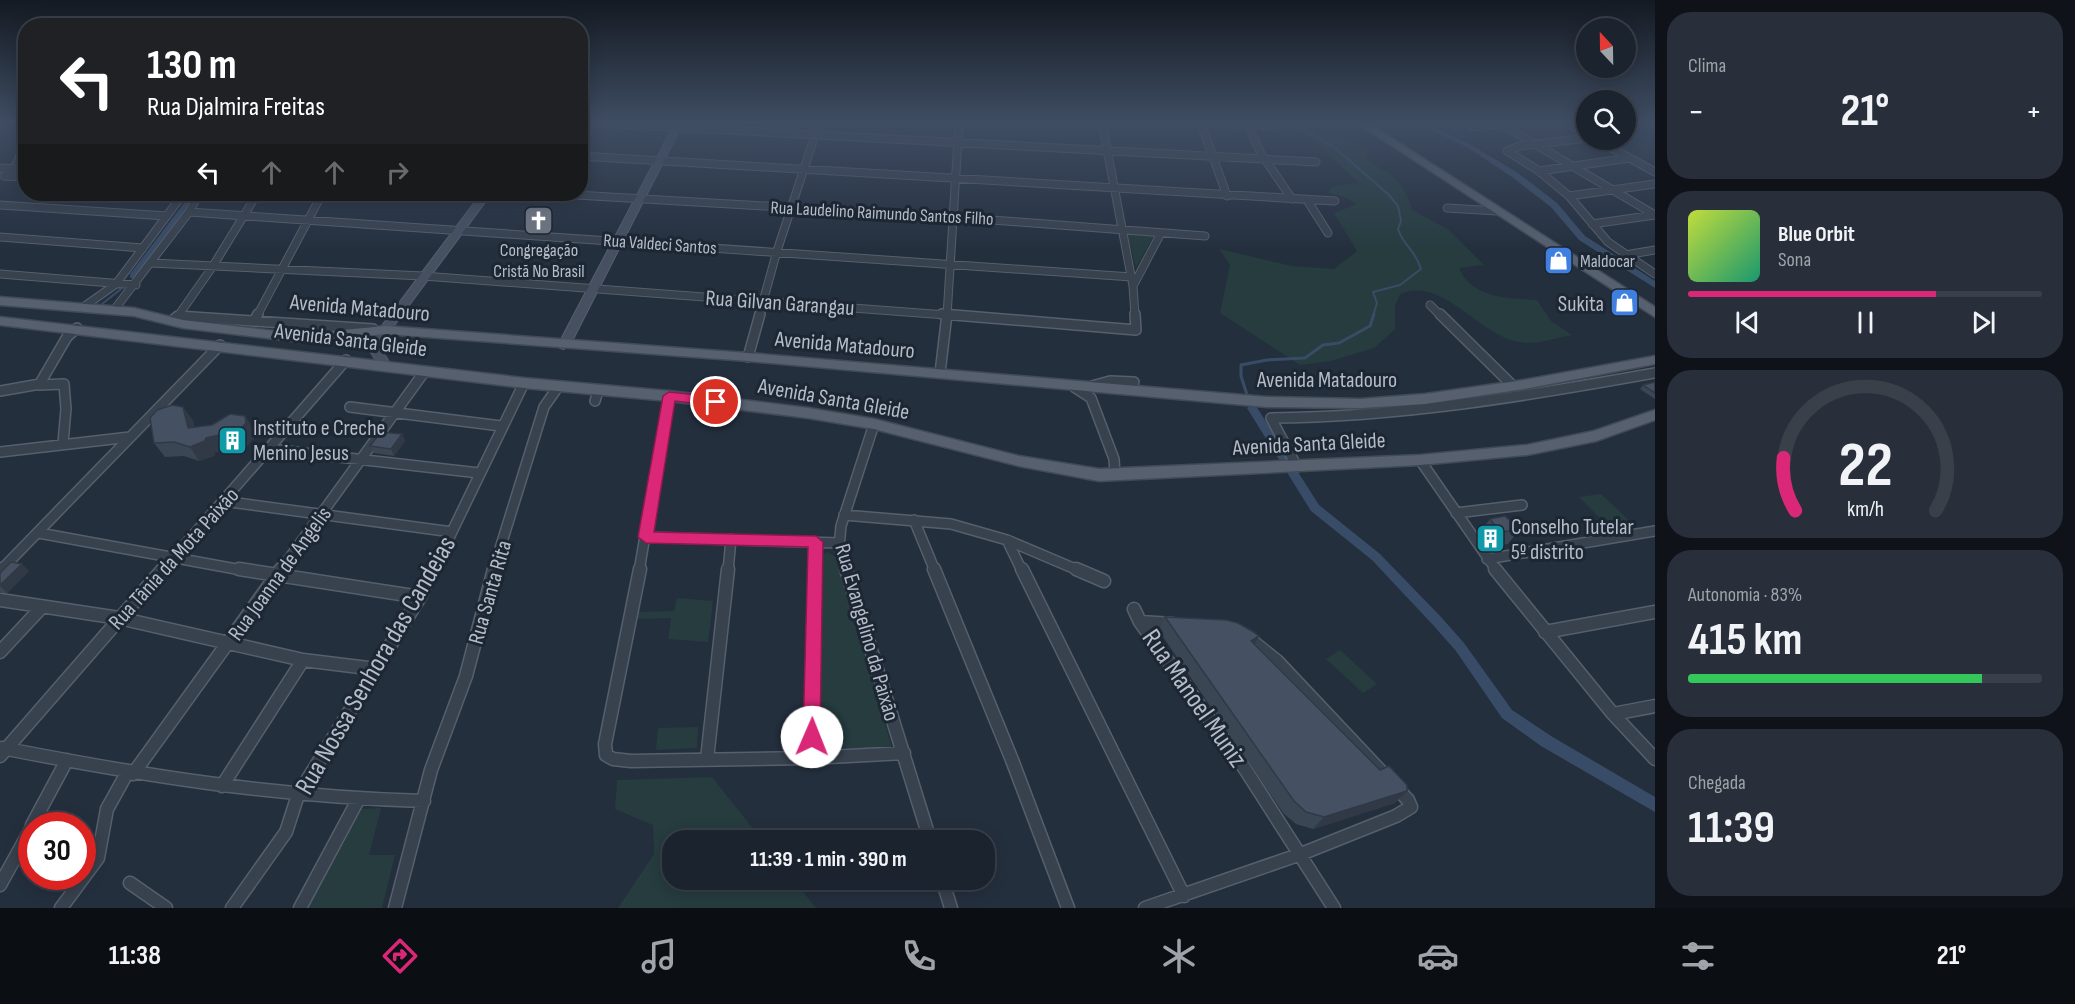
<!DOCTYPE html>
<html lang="pt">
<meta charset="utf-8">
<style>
body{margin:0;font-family:"Sofia Sans Condensed",sans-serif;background:#282f3a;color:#f1f3f6;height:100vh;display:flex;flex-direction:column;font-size:22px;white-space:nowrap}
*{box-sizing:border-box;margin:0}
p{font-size:20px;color:#a0a4aa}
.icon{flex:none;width:33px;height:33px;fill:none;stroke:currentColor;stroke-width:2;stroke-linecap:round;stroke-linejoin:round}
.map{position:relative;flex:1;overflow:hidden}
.side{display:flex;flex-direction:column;gap:12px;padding:12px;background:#0f1319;width:420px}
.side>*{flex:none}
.hud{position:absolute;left:18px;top:18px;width:570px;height:183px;border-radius:24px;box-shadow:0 3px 15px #0003,0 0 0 2px #39404a;background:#202124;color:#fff;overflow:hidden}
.needle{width:39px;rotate:338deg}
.buttons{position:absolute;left:1576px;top:18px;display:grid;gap:12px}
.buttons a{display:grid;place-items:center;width:60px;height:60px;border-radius:50%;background:#1b232e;box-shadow:0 3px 15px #0003,0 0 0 2px #39404a;font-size:30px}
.speed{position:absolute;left:18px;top:812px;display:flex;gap:12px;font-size:30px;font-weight:700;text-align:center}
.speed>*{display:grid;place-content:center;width:78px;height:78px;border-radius:50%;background:#1b232e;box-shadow:0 3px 15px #0003,0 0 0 2px #39404a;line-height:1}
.speed .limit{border:9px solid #d22;background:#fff;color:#111}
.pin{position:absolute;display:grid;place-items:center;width:51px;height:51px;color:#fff;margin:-26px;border:3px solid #fff;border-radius:50%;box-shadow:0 2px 6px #0007}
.me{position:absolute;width:66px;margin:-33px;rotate:1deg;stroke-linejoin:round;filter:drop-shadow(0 0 4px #0008)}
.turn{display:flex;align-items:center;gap:21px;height:126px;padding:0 30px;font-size:27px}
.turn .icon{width:78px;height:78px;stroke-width:2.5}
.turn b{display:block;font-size:42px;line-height:51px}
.lanes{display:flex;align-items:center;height:57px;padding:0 30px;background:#0003;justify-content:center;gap:30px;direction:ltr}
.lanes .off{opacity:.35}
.big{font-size:45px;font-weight:700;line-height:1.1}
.side .widget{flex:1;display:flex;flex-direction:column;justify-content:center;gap:9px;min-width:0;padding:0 21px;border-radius:24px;background:#282f3a}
.side .dial{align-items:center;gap:0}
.dial svg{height:156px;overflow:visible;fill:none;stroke:#39404a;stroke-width:7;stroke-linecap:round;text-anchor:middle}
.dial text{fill:#f1f3f6;stroke:none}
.song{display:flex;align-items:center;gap:18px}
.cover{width:72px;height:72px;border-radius:9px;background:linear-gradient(135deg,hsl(70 70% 55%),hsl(160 70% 35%))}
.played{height:6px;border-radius:3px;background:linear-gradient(90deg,#db2777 70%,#39404a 70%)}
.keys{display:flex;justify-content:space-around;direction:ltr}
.heat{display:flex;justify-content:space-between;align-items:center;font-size:33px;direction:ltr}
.charge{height:9px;border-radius:4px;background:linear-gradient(90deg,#34c759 83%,#39404a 0)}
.trip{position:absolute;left:662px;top:830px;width:333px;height:60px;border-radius:24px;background:#1b232e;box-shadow:0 3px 15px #0003,0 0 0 2px #39404a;font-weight:700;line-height:60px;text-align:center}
.dock{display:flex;height:96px;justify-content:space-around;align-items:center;background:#0b0e12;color:#a0a4aa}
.dock .icon{width:42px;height:42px}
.dock .on{color:#db2777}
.dock b{font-size:27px;color:#f1f3f6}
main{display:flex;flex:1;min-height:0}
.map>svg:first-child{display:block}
</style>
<main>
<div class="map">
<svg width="1655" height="908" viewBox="0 0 1655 908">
<rect width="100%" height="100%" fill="#242f3e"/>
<path fill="#263c3f" d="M1282,123H1304L1322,136L1346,139L1369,149L1366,157C1370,164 1375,165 1381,169C1399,178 1407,191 1412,210L1449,230L1484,265L1459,268C1472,299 1508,298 1537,300L1551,321L1572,335C1557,338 1541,343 1526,343C1480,341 1446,275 1400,294L1395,306V329L1374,348L1331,361L1300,365L1220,313L1230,265L1219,249L1292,266L1334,269L1357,251L1334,213L1357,204L1344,197L1328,193L1333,186L1359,183L1308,136Z
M1127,233L1154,235L1136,268Z
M1601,494L1632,523L1609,527L1579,497Z
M827,552L836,557L892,748L816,749L819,559Z
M677,598L713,601L708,642L668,639L671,618L636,619L638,612L674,611Z
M1340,650L1377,684L1363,693L1326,659Z
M698,727L697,748L656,750L658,728Z
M712,777L762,840H672V879H793L816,908H618L654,854L653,825L615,809L617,780Z
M381,808L369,855H395L382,908H308L362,809Z"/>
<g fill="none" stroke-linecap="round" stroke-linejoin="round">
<path stroke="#394c67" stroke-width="2" d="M1289,123L1334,147L1389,195L1398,206L1401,221L1398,229C1404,247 1415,249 1421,269L1400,285L1373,292L1377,303L1373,316
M102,304L121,289"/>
<path stroke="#394c67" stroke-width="3" d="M1248,398L1241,376V365L1267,360L1305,358L1323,345L1339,343L1370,326L1374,314"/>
<path fill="#394c67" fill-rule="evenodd" d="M1416,123H1424L1471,145L1518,173L1557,203L1585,236L1655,281V288L1579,240L1551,207L1512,177L1467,147Z
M0,169L26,171V175L0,173Z
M191,194H198L136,278H130V274Z
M1252,405L1256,406L1319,505L1380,554L1441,617L1464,643L1512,710L1551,736L1655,797V812L1541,746L1502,718L1456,651L1433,625L1372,560L1311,511L1247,408Z"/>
<defs>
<path id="street-far2" d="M598,123L1316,162
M1102,123L1133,286L1135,316
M1188,123L1275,125
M1201,123L1227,196
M1247,123L1260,152L1292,199
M1568,123L1587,134
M1501,124L1655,215
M1471,127L1505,123
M1587,138L1520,146L1507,151L1539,171L1569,196L1608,242L1655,274
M1597,140L1655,172
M580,156L1335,201
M0,168L26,169
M1539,171L1630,158
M4,176L13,171L26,143
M4,176L26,177
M559,194L953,217L1205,236
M1569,196L1655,184
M1307,200L1328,233
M0,205L167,216
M1447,208L1497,211
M189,212L1132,277
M1592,224L1655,215
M0,237L143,248
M1625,255L1655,250
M151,263L423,276L960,316
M0,274L136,285
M1133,286L1161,233
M1430,305L1441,316
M82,308L116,284L183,194
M114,310L189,212L199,194
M178,316L213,266L257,194
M257,316L322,194
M759,316L777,251L819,123
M947,316L959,123"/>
<path id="street-far1" d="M942,314L1136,330L1135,314
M1440,314L1513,386
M173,320L178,316L373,329
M254,321L258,314
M748,357L760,314
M940,373L947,314
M1092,386L1110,381L1134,382
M1074,387L1091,398L1114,459L1115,475
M0,391L40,384
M595,401L598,391
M350,407L501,426
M63,443L66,409L64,384L39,385L67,337L77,328
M269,449L479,473
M0,452L130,437
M1420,460L1497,571
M1297,467L1271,418C1401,417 1527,396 1655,373
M223,501L452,532
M1456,513L1522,505
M844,515L951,524L1007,540L1080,571
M914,520L935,571
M39,533L247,571
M646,537L838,543
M1007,540L1022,571
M1487,559L1655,531
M0,571L220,345
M162,571L346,360
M280,571L425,371
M433,571L524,383
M493,571L544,407L558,387
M639,571L669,396
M728,571L731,539
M815,571L816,542
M846,571L839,547L841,526L874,424"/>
<path id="street" d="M239,569L420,597
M640,569L605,744L606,755L613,759L631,761L811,758L904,753
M846,569L930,840
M934,569L1012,760L1068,908
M1022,569L1184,896
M1076,569L1104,581
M1495,569L1613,714L1655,759
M0,571L2,569
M0,600L119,618L303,660L376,669
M1134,609L1140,622L1245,769L1334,908
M1140,622L1173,624
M1545,632L1655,612
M0,652L42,607
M1613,714L1655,706
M2,748C145,776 277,797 424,801
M0,756L163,569
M811,758L815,569
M707,759L728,569
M133,774L281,569
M222,786L303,660
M32,825L67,760
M942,879L951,908
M130,883L166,908
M0,885L32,827
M61,908L98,858L107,809L127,773
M232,908L286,832L298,795L420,597L433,569
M300,908L358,800
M395,908L431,770L466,676L494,569
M1145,908L1301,854L1396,816L1411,807L1408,800L1277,661L1247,637"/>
<path id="secondary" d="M675,123H683L570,345L564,349L560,348L558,345Z
M481,194H491L387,335L382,351L391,365L389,368H381L370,351L375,335Z"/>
<path id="primary" d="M1357,123H1368L1655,307V317Z
M0,297L134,308L183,320L300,334L385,326L748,353L1267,397L1361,399L1425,394L1524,380L1655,356V364L1524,389L1425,404L1361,408L1267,407L748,361L385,334L300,342L183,328L134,316L0,305Z
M0,317L524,378L669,391L808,408L874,419L1019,456L1099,469L1420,455L1527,445L1594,431L1655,410V420L1596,441L1527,455L1420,465L1099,481L1019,466L874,429L808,418L669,401L524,388L0,325Z"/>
</defs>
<use href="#street-far2" stroke="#565f6c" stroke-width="9"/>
<use href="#street-far1" stroke="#565f6c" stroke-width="12"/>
<use href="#street" stroke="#565f6c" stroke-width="15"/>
<use href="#secondary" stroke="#565f6c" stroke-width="2"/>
<use href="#primary" stroke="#414a57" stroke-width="3"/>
<use href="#street-far2" stroke="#38414e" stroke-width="7"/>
<use href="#street-far1" stroke="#38414e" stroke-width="9"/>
<use href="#street" stroke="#38414e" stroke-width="12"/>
<use href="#secondary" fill="#465061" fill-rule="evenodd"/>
<use href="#primary" fill="#56606e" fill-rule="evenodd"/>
</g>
<path fill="#3b4654" d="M550,216L543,227L527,226L525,219Z
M1655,382V399L1640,389L1643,385Z
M183,407L193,421L194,427L212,425L245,416L254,431L255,437L247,446L215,452L214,456L199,461L184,456L165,457L154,443Z
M402,434L405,441L394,456L374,453L370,446Z
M1490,519L1519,530L1508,544L1488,547L1479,533Z
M29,571L7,593H0V573Z
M1165,617L1254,644L1395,803L1313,829L1296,824L1284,814L1159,631Z"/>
<path fill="#303945" d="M549,210L550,216L543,227L542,221Z
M183,407L193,421L198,442L188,428Z
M245,416L254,431L255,437L247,446L215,452L214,456L199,461L190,447Z
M402,434L405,441L394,456L391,449Z
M22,564L29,571L7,593L0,586V585Z
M1259,636L1251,650V641Z
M1407,791L1395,803L1313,829L1324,817Z"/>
<path fill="#455162" stroke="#303945" stroke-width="1.5" d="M532,209L549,210L542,221L525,219Z
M1655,382V393L1643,385Z
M172,405L183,407L188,428L212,425L230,414L245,416L246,423L238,431L206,438L205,441L190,447L174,442L154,443L150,418L157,410Z
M381,432L402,434L391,449L370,446Z
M1505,516L1519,530L1500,532L1490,519Z
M11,562L22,564L0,585V573Z
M1165,617L1226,620L1238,623L1252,631L1259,636L1251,641L1380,770L1389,766L1407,785V791L1324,817L1306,812L1294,801Z"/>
<linearGradient id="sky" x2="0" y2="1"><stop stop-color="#141a22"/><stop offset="0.49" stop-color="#3f4d63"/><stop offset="1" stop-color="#3f4d63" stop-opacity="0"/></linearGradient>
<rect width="1655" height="250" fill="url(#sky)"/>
<path fill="#db2777" stroke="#8e194d" stroke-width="1.5" d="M669,392L716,397L722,402L716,406L675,401L654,532L816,536L823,542L820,737L818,742L812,745L805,742L803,737L808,547L646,543L638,537L663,396Z"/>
<defs>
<symbol id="church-square" viewBox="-11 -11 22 22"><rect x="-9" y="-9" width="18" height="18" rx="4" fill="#6b7280" stroke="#1d2633"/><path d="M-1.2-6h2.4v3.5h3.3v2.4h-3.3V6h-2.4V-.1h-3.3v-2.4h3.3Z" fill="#fff"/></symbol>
<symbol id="shop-square" viewBox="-11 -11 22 22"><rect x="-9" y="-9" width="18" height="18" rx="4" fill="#3f7fe0" stroke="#1d2633"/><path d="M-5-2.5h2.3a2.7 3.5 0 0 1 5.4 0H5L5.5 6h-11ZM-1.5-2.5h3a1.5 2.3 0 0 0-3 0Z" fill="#fff"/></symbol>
<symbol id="building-square" viewBox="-11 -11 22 22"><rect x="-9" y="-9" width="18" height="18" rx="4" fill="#0f9aa8" stroke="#1d2633"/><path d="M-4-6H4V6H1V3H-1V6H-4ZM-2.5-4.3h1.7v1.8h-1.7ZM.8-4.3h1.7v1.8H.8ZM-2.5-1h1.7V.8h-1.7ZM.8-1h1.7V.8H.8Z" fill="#fff"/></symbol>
</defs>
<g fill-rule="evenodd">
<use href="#church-square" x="522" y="204" width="33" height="33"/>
<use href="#shop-square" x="1542" y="244" width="33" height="33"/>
<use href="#shop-square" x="1608" y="286" width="33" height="33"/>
<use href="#building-square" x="216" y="424" width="33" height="33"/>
<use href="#building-square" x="1474" y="522" width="33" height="33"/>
</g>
<g text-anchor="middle" stroke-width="6" stroke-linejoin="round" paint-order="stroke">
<g font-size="18" fill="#b4bcc9" stroke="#1d2633">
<text transform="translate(882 213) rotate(3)" y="6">Rua Laudelino Raimundo Santos Filho</text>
<text transform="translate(660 244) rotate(4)" y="6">Rua Valdeci Santos</text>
</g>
<g font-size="18" fill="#b4bcc9" stroke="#1d2633">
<text x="539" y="256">Congregação<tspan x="539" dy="21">Cristã No Brasil</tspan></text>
<text x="1580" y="267" text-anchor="start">Maldocar</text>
</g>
<g font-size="22" fill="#b4bcc9" stroke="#1d2633">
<text transform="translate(780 302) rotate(4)" y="8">Rua Gilvan Garangau</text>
<text transform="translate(360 307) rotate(5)" y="8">Avenida Matadouro</text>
<text transform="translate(351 339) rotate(7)" y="8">Avenida Santa Gleide</text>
<text transform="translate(845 344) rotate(5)" y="8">Avenida Matadouro</text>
<text x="1327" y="387">Avenida Matadouro</text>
<text transform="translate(834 398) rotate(10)" y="8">Avenida Santa Gleide</text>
<text transform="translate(1309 443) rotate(-3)" y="8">Avenida Santa Gleide</text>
<text transform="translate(173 558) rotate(-48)" y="8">Rua Tânia da Mota Paixão</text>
<text transform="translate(279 573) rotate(-54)" y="8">Rua Joanna de Angelis</text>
<text transform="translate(489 592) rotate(-74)" y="8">Rua Santa Rita</text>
<text transform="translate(868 632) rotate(74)" y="8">Rua Evangelino da Paixão</text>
</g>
<g font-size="22" fill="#b4bcc9" stroke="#1d2633" text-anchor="start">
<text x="1604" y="311" text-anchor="end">Sukita</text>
<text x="253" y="435">Instituto e Creche<tspan x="253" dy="25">Menino Jesus</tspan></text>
<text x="1511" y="534">Conselho Tutelar<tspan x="1511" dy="25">5º distrito</tspan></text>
</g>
<g font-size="27" fill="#b4bcc9" stroke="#1d2633">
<text transform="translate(375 665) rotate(-60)" y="9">Rua Nossa Senhora das Candeias</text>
<text transform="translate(1195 698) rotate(55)" y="9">Rua Manoel Muniz</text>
</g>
</g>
</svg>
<div class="buttons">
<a><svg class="needle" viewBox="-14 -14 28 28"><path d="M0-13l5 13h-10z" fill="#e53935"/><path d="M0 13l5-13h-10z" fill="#a0a4aa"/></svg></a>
<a><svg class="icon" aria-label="search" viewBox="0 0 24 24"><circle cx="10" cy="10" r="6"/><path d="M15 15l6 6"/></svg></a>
</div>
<div class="speed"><div class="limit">30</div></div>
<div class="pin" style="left:716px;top:402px;background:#d93025"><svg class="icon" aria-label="arrive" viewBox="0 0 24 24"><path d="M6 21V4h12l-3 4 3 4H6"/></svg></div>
<svg class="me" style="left:812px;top:737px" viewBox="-20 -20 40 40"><circle r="19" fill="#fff"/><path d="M0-13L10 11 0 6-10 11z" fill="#db2777"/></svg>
<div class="trip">11:39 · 1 min · 390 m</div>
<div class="hud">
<div class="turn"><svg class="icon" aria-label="left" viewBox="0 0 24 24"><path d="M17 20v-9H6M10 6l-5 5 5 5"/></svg><div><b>130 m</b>Rua Djalmira Freitas</div></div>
<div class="lanes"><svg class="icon" aria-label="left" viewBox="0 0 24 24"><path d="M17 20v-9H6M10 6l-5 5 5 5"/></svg><svg class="icon off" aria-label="ahead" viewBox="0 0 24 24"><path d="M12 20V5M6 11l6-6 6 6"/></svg><svg class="icon off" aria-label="ahead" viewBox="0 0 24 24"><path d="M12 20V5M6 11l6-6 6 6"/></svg><svg class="icon off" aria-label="right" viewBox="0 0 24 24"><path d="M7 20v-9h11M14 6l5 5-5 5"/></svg></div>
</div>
</div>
<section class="side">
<div class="widget"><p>Clima</p>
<div class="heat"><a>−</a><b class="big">21°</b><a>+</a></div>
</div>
<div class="widget">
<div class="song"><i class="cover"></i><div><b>Blue Orbit</b><p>Sona</p></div></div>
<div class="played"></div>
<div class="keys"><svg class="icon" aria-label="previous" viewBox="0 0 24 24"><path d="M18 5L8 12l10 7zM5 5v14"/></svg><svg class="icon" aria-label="pause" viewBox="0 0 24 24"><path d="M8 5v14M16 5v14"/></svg><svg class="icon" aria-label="next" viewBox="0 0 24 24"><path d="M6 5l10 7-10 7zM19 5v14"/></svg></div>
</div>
<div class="widget dial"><svg viewBox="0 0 100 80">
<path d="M14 69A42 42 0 1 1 86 69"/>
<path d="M14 69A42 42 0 0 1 8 42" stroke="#db2777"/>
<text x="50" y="56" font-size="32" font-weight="700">22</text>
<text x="50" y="72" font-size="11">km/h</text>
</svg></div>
<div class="widget"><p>Autonomia · 83%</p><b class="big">415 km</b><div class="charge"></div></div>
<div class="widget"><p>Chegada</p><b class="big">11:39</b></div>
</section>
</main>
<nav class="dock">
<b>11:38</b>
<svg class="icon on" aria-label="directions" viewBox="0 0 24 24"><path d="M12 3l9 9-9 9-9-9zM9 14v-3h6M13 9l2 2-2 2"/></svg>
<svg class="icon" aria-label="music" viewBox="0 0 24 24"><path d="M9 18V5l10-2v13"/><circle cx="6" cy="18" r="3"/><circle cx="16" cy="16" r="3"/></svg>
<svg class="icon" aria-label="phone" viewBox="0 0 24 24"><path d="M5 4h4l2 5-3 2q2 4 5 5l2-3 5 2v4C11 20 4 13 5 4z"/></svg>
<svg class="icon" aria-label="climate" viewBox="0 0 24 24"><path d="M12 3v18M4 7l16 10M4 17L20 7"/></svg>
<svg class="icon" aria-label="car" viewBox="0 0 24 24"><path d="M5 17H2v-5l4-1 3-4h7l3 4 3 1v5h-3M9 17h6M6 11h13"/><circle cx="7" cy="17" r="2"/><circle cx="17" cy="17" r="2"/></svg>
<svg class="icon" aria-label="filters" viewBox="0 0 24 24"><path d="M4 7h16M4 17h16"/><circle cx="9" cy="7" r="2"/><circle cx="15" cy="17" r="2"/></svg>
<b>21°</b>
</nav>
